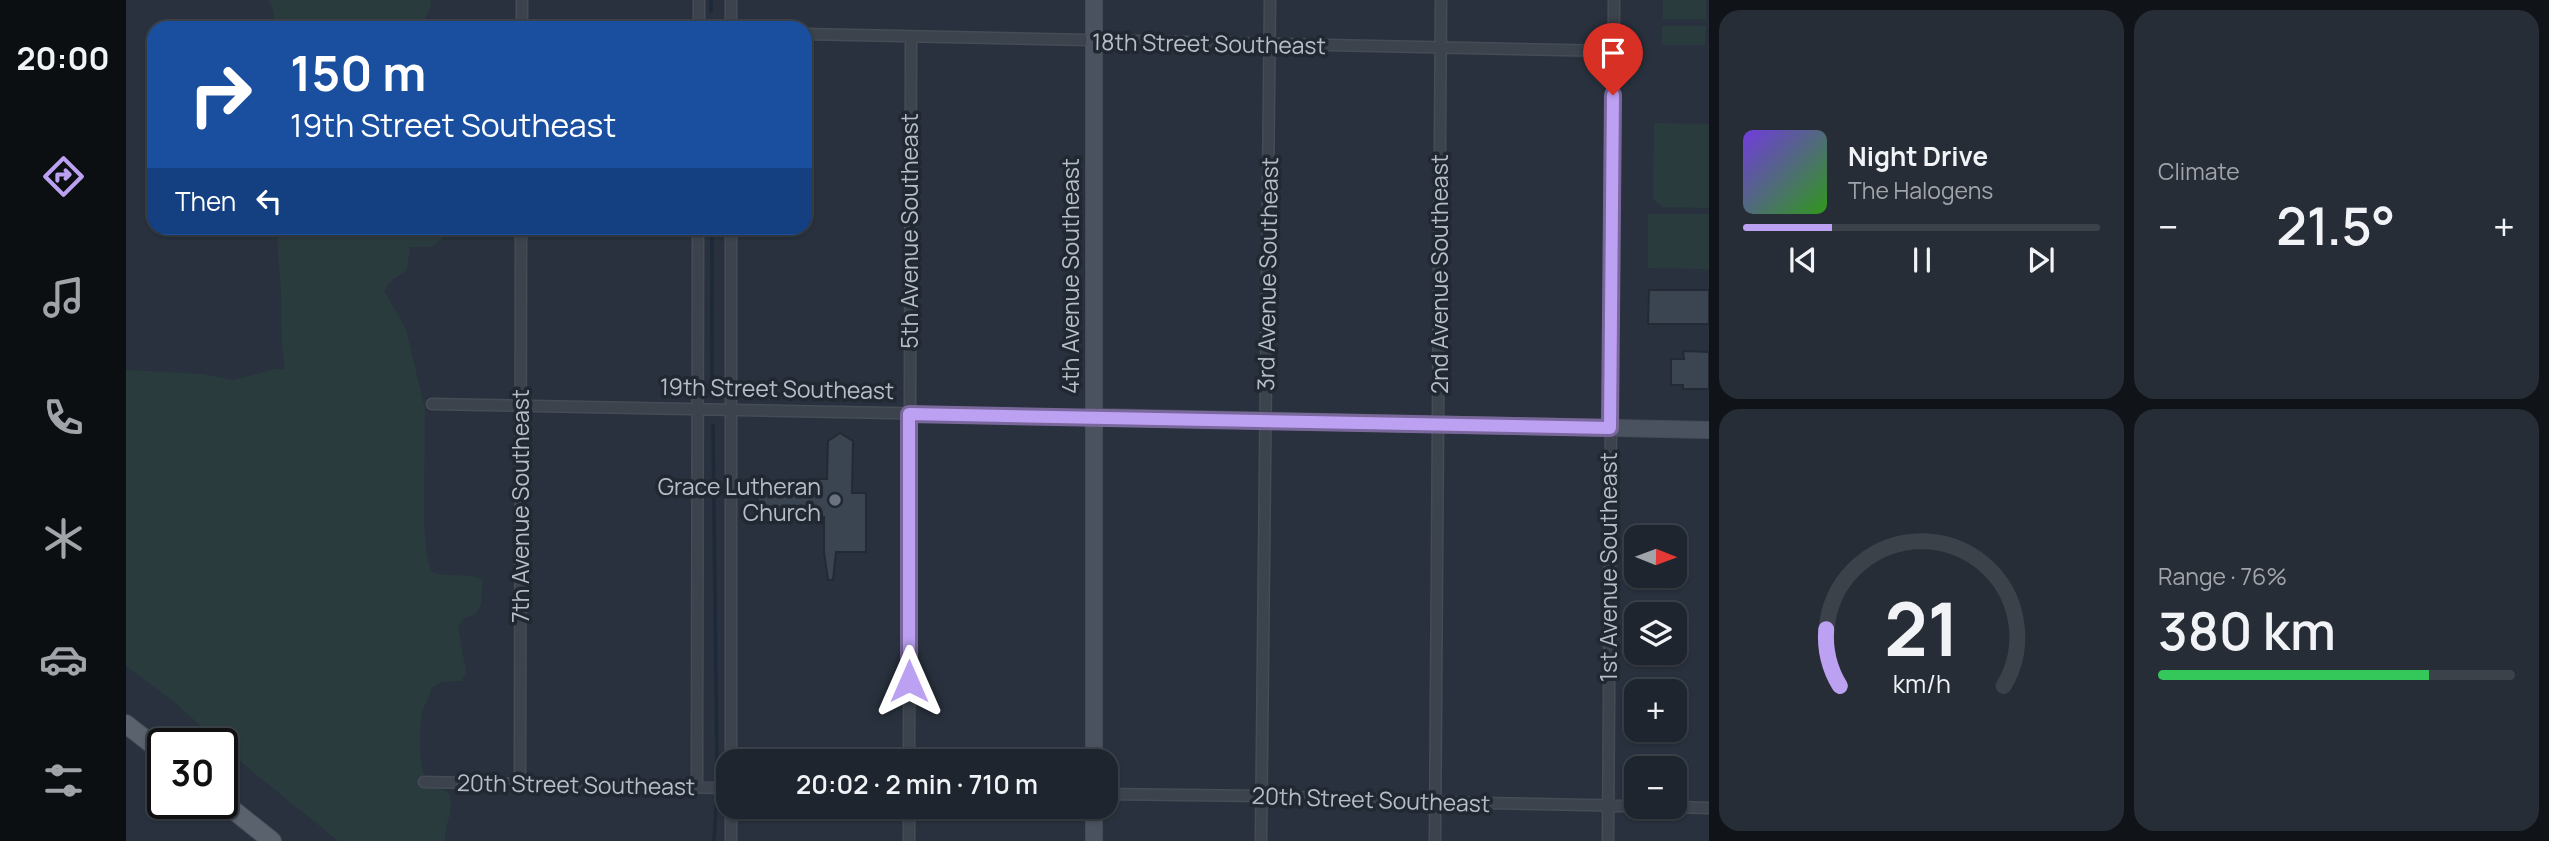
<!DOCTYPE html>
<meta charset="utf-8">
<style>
body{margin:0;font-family:Manrope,sans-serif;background:#262d36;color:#f1f3f6;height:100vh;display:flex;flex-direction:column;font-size:26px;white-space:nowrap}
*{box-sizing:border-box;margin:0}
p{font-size:23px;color:#a1a5aa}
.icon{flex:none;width:38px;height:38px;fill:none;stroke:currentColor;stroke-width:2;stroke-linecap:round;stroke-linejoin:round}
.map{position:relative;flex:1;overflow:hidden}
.side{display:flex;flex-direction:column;gap:10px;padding:10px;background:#101419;width:840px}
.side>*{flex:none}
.guide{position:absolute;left:21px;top:21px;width:665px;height:214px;border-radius:21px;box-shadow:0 2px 5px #0004,0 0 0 2px #3c424a;background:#1a4fa0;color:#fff;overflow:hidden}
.needle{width:46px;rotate:91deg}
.tools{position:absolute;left:1498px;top:525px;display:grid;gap:14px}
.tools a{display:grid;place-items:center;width:63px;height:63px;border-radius:14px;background:#1e252e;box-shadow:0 2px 5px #0004,0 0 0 2px #3c424a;font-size:35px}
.speed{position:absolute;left:21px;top:728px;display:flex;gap:14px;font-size:35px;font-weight:700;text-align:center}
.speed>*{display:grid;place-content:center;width:91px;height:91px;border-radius:50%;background:#1e252e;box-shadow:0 2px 5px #0004,0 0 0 2px #3c424a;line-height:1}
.speed .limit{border:4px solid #111;border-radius:10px;background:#fff;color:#111}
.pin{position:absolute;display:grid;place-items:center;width:60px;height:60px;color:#fff;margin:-72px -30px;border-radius:50% 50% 50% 0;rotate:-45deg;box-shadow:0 0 7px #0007}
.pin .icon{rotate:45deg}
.me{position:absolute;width:77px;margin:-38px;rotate:0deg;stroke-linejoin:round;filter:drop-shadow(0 0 5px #0008)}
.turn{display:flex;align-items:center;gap:24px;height:147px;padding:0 28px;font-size:32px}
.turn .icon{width:91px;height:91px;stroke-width:2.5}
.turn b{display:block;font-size:49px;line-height:60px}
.then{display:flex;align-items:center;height:66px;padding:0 28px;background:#0003;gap:14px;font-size:26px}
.big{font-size:52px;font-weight:600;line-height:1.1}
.side .tile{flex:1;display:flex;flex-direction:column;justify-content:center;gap:10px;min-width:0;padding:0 24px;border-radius:21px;background:#262d36}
.side .dial{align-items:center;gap:0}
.dial svg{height:182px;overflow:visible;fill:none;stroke:#3c424a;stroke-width:7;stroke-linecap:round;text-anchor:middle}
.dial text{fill:#f1f3f6;stroke:none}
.song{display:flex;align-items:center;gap:21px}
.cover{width:84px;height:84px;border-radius:10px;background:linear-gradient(135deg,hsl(260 70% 55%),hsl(110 70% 35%))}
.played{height:7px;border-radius:4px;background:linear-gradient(90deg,#bca0f2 25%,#3c424a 25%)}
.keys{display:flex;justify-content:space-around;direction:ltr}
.heat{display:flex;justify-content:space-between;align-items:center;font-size:38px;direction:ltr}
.charge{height:10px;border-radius:5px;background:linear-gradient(90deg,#34c759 76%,#3c424a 0)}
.side .tiles{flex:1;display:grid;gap:10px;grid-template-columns:repeat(2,1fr)}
.trip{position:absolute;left:590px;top:749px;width:402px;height:70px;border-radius:21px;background:#1e252e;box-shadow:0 2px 5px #0004,0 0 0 2px #3c424a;font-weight:600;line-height:70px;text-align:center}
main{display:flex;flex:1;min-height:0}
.menu{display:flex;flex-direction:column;width:126px;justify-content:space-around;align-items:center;background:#0c0f12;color:#a1a5aa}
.menu .icon{width:49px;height:49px}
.menu .on{color:#bca0f2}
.menu b{font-size:32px;color:#f1f3f6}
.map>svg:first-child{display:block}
</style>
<main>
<nav class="menu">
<b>20:00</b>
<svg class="icon on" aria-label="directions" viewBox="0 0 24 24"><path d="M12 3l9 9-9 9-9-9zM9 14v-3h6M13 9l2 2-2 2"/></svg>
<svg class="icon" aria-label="music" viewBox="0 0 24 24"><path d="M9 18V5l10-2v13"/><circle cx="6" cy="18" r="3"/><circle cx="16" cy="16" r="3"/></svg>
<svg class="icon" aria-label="phone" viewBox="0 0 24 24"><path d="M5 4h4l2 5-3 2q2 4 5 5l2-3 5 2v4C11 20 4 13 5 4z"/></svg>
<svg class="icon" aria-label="climate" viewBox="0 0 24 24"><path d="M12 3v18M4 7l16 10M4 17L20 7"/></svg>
<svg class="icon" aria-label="car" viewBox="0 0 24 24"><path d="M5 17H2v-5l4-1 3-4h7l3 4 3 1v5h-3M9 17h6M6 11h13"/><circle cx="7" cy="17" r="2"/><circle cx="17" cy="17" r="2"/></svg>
<svg class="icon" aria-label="filters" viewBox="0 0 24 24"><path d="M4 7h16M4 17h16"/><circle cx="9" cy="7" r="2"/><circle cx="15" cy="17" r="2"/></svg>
</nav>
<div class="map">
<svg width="1583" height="841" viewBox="0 0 1583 841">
<rect width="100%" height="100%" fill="#28313d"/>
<path fill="#2a3b3e" d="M142,0H305L304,9L294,28H150L147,9Z
M1537,0H1580V19H1537Z
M1536,26H1580L1579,45H1536Z
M1528,123L1583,124V208L1536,207L1527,199Z
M1522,214H1583V269L1522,268Z
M151,228H329L306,247H284L281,270L265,281L258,291L280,329L299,409L298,517L300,551L305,572C322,578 340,572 357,580L355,605L349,615L339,618L332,626L340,672L336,681L315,682L305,688C304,699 296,707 295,719C294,733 292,774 303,784C308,788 317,789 323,793C329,814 318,821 319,841H212L121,767L48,702L0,666V370L76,374L107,380L149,369H159C154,343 156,319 155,293C154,271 151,250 151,228Z"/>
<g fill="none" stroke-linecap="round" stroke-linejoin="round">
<path stroke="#1d2839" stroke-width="3.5" d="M585,0V11
M586,228V390
M587,426L591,770
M588,841L590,806"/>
</g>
<path fill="#3b4552" stroke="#232a34" stroke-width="2" d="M1523,290H1583V324H1522Z
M1557,351L1583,352V389H1557V385H1545V359H1558Z
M714,433L727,441L726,493H740V552H710L707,580H702L698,552V517L636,516L630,493L636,485L686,486V479H701L702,441Z"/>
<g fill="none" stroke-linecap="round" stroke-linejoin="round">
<defs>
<path id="street" d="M605,0V28
M298,27L351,28
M396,28V0
M573,28V0
M679,34L1487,51
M605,228V761
M306,404L968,417
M783,761L785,37
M298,782L602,788
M394,784L395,228
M571,787L572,228
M980,794L1135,796L1309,802L1510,806
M1549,807L1583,808
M605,841V807
M783,841V807
M1135,841L1144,0
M1309,841L1315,0
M1482,841L1488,0"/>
<path id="secondary" d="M968,0V761
M968,417L1583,430
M968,841V807"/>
<path id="primary" d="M0,724L37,753
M96,801L146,841"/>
</defs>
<use href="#street" stroke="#454c56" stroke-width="13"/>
<use href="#secondary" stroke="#454c56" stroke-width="18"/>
<use href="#primary" stroke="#454c56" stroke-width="20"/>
<use href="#street" stroke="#3c434d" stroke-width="10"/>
<use href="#secondary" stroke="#4b525f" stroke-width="16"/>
<use href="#primary" stroke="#5a626d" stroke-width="18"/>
</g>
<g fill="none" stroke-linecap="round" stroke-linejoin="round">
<defs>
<path id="route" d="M783,681V414L1484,428L1487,95"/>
</defs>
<use href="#route" stroke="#7a689d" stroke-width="18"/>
<use href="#route" stroke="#bca0f2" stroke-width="12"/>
</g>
<circle fill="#6b7280" stroke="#212832" stroke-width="2.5" cx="709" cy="500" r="7"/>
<g text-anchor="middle" stroke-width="7" stroke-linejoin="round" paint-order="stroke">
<g font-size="23" fill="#b8bec8" stroke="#212832">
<text transform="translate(1083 44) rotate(1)" y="8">18th Street Southeast</text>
<text transform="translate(784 231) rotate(-90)" y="8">5th Avenue Southeast</text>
<text transform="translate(1142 274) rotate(-89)" y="8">3rd Avenue Southeast</text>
<text transform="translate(1314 274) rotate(-90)" y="8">2nd Avenue Southeast</text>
<text transform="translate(945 276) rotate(-90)" y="8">4th Avenue Southeast</text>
<text transform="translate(651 389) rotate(1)" y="8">19th Street Southeast</text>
<text transform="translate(395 506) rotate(-90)" y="8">7th Avenue Southeast</text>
<text transform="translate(1483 567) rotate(-90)" y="8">1st Avenue Southeast</text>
<text transform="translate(450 785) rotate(1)" y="8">20th Street Southeast</text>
<text transform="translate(1245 800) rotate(2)" y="8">20th Street Southeast</text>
</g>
<g font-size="23" fill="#b8bec8" stroke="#212832" text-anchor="end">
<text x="695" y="495">Grace Lutheran<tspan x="695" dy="26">Church</tspan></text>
</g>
</g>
</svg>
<div class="tools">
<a><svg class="needle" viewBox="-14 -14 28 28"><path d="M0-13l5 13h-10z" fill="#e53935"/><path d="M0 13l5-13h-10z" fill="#a1a5aa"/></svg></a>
<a><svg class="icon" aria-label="layers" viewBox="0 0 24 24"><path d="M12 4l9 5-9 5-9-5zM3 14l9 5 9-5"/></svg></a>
<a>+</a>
<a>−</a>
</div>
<div class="speed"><div class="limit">30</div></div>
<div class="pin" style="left:1487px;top:95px;background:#d93025"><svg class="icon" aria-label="arrive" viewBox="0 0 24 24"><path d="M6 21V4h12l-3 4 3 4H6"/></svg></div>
<svg class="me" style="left:783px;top:681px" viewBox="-20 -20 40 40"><path d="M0-17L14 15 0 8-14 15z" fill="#bca0f2" stroke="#fff" stroke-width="4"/></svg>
<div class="trip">20:02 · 2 min · 710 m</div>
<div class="guide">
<div class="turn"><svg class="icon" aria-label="right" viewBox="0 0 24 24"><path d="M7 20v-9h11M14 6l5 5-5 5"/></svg><div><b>150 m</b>19th Street Southeast</div></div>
<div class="then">Then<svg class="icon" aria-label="left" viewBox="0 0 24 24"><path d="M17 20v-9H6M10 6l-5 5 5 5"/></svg></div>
</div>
</div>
<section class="side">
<div class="tiles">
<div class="tile">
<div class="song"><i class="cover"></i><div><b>Night Drive</b><p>The Halogens</p></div></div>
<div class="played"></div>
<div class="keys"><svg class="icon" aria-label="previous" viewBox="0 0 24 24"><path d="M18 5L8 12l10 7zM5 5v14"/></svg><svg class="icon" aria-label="pause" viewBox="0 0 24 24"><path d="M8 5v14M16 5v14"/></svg><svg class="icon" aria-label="next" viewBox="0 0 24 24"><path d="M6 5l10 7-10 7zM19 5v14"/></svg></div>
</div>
<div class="tile"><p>Climate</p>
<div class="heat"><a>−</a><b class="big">21.5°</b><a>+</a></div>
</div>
<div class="tile dial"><svg viewBox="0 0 100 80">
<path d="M14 69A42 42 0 1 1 86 69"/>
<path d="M14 69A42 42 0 0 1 8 44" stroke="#bca0f2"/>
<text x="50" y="56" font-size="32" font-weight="700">21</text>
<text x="50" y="72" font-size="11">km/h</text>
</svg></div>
<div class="tile"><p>Range · 76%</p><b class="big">380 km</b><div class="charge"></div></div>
</div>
</section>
</main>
